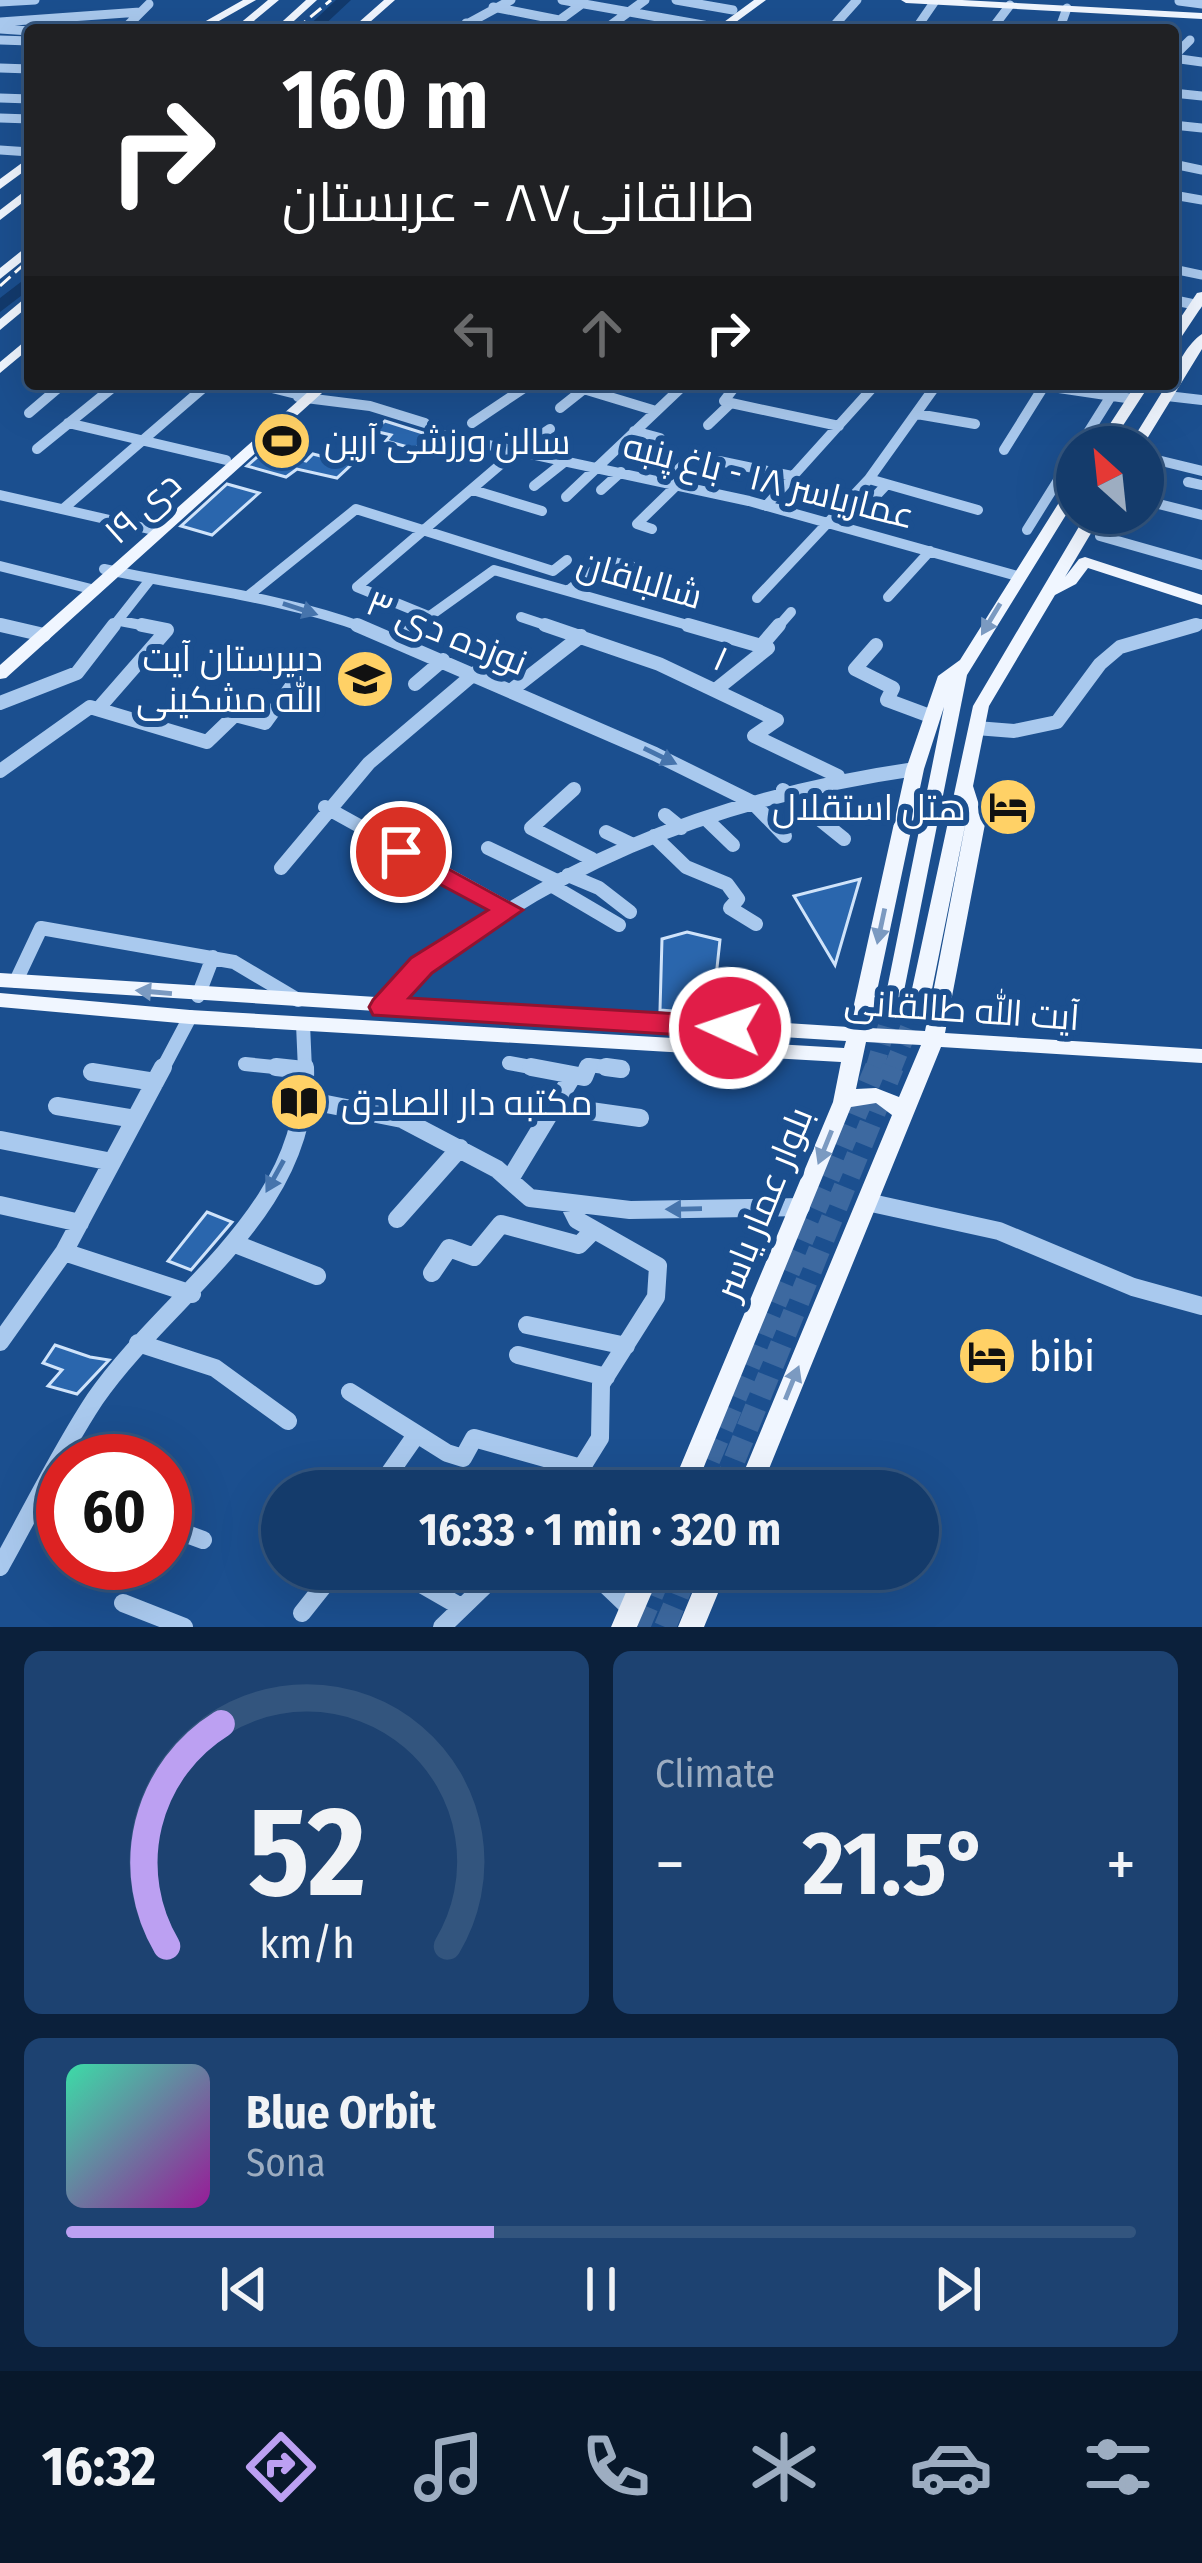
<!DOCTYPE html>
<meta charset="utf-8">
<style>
body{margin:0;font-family:"Fira Sans Condensed",Cairo,sans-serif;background:#1d4271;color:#f1f3f6;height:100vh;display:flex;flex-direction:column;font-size:45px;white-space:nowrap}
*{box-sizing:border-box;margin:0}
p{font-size:39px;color:#9dadc1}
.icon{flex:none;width:66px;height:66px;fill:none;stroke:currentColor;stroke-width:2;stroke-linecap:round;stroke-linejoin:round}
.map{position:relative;height:1627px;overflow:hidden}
.drawer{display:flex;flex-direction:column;gap:24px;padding:24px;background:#0b203b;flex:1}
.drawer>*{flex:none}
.banner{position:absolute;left:24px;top:24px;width:1155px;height:366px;border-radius:12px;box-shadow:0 12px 48px #0002,0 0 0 3px #33557e;background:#202124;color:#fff;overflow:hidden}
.needle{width:78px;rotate:333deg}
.controls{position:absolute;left:1056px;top:426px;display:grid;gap:24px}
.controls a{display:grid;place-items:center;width:108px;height:108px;border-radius:50%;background:#143b6b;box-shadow:0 12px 48px #0002,0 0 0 3px #33557e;font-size:60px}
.speed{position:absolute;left:36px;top:1434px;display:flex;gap:24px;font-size:60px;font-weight:700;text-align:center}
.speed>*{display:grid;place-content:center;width:156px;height:156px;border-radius:50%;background:#143b6b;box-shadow:0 12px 48px #0002,0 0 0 3px #33557e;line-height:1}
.speed .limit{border:18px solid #d22;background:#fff;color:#111}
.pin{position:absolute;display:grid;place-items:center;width:102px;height:102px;color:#fff;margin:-51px;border:6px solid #fff;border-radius:50%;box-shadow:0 3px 12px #0007}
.me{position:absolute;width:132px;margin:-66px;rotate:273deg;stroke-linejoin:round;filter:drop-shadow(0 0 9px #0008)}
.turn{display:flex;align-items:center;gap:42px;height:252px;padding:0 60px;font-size:54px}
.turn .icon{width:156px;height:156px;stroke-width:2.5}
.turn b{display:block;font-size:84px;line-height:102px}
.lanes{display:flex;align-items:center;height:114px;padding:0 60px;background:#0003;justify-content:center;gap:60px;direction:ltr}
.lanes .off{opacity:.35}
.big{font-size:90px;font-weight:700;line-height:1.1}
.drawer .tile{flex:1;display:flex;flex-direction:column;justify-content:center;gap:18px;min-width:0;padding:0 42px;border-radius:18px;background:#1d4271}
.drawer .dial{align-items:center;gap:0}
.dial svg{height:312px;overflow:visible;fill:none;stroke:#33557e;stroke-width:7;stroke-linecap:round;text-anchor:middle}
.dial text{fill:#f1f3f6;stroke:none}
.song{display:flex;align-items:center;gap:36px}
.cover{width:144px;height:144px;border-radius:18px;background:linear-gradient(135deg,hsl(160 70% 55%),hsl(300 70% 35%))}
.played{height:12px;border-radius:6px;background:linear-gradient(90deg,#bca0f2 40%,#33557e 40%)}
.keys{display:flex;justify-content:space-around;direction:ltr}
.heat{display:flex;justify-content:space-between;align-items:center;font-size:66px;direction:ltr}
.drawer .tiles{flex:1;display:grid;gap:24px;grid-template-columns:1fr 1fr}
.tile:last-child{grid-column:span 2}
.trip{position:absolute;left:261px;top:1470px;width:678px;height:120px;border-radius:60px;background:#143b6b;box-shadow:0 12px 48px #0002,0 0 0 3px #33557e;font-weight:700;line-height:120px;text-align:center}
.dock{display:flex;height:192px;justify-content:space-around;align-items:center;background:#08182b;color:#9dadc1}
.dock .icon{width:84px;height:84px}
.dock .active{color:#bca0f2}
.dock b{font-size:54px;color:#f1f3f6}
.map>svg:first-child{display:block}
</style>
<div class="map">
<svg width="1202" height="1627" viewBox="0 0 1202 1627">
<rect width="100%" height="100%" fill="#1b4f8f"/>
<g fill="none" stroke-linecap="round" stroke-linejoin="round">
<path fill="#123a6d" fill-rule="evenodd" d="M336,0H351L319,30H304Z
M30,275V289L0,312V298Z"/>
</g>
<path fill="#2a66ad" stroke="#cfe3fa" stroke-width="3" d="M385,421L423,433L425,439L415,449L386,441L391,435L374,431Z
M281,436L295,440L281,454L306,461L313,454L352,464L337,478L297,469L286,477L247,466Z
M227,484L259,493L212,535L181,526Z
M860,879L835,965L794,896Z
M687,932L720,940L712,1014L660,1010L662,939Z
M207,1212L232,1222L191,1270L168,1261Z
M55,1345L90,1357L109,1360L77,1394L48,1386L62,1370L43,1363Z"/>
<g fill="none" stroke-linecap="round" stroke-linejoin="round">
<path stroke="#3d69a0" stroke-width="18" stroke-dasharray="18 9" stroke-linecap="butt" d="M874,1070L894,1002
M892,1070L919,1003"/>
<path stroke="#3d69a0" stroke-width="22" stroke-dasharray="22 12" stroke-linecap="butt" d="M696,1491L876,1067
M722,1491L893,1067
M639,1627L663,1569
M665,1627L689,1569"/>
<path stroke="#a9c9ee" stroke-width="9" d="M562,0L720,28
M676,0L733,10
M1179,1L1202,4
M0,2L35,0
M493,7L559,20
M0,22L140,12
M466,23L502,30
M127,26L162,30
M0,29L30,31
M831,29L857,0
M123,30L149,4
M456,30L511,0
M546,30L583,3
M604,30L645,0
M915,30L935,1
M991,30L1010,5
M1059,30L1067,8
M0,40L30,41
M1173,57L1190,40
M1173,58L1202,62
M0,68L30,69
M1173,93L1202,96
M0,98L30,99
M0,118L30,119
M1173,125L1202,128
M0,150L30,152
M1173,164L1202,170
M1173,195L1202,200
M1173,269L1202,275"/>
<path stroke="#a9c9ee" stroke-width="10" d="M1173,300L1197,305
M256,384L300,395
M567,384L656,411
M1032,384L1133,399
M1167,396L1202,400
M298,397L370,406L425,423
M731,403L839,426
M560,408L584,389
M29,413L63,384
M917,414L975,424
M68,423L226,460
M472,423L530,384
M708,425L731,403L724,401L737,384
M634,431L660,438
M433,433L749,501L1017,576
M1079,447L1111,396
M37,449L117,384
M1004,450L1044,386
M1149,458L1202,471
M719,461L792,476
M869,479L978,510
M666,481L686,462
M1188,482L1202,485
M534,486L563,463
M473,490L542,511
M601,490L621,472
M0,495L149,529
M566,497L685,384
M1143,500L1202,515
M871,501L886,485
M766,506L876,384
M63,509L208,384
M652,529L637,524L678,484
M1027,530L1077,450
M1100,536L1202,565
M0,566L95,590
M104,569C191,588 281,597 365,628
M569,590L607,560L634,567
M248,596L356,509L553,571L567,560
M888,597L930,551
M757,598L869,479L937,384
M428,616L357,587L514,453L550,429
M521,617L554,628
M120,621L157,628
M0,625L14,628
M112,628L149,581
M413,628L494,570L698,628
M777,628L791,612
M1180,628L1202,624"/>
<path stroke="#a9c9ee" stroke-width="14" d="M1,625L44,635
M357,625L655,754L752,802L785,836
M545,625L659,664L777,720L754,736L838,776
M688,625L768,648
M396,640L417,625
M876,645L855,669L893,688L887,700L930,716
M761,646L779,625
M415,684L443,660
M718,688L768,648
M513,689L581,636
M0,703L77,673L114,625
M98,709L167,630L142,625
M976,728L1014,731L1057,722L1100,664L1120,647L1196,625
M0,771L90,707L207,742L235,715L265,723L296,680
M574,789L531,828L592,859
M783,790L844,839
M325,807L509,909
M665,815L681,828
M706,819L733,845
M606,832L629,843
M654,836L686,867L727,884L738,899L730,908L756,924
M488,848L557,881
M281,868L369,763L475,673
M568,875L599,888L630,912
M551,885L619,925
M16,981L41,928L234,962L298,1000
M198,996L213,957
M384,1007C532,867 715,798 915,769
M303,1024L305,1070
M509,1063L547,1070
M245,1064L304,1070
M162,1070L190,1017
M587,1070L589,1065L621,1069"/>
<path stroke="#a9c9ee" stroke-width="18" d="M276,1067L304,1070
M531,1067L584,1077L588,1067
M606,1067L621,1069
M92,1072L155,1082
M306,1100L402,1119L497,1169L530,1198L630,1210L801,1207
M57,1106L135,1119
M555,1106L640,1118
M1,1140L112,1162
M510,1179L573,1075
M867,1202L999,1231L1133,1287L1202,1306
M0,1205L80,1223
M397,1219L460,1148
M233,1243L317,1276
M64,1252L192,1294
M432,1273L449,1248L474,1257L501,1224L579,1245L594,1230
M527,1325L626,1346
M0,1342L64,1252L163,1067
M138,1343L215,1368L288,1421
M518,1355L606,1377
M350,1392L447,1453L463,1458L474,1438L581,1468
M377,1491L414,1438
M567,1491L600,1438L601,1384L656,1297L658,1266L577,1220L569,1204
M165,1526L203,1540
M0,1567C31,1512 60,1452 95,1399C168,1293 310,1212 305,1067
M395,1569L461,1607
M589,1569L632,1610
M123,1603L184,1627
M302,1613L337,1569
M442,1627L502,1569"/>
<path fill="#f0f6ff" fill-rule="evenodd" d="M243,0H256L203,30H190Z
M268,0H279L243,30H232Z
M306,0H317L284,30H273Z
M384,0H395L361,30H350Z
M754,0H766L725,30H713Z
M901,0H962L1202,13V19L906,3Z
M30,157V167L0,189V179Z
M30,187V197L0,220V210Z
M30,244V255L0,279V268Z
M1202,292V306L1178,342L1173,343V329L1197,293Z
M30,294V305L0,330V319Z
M1202,334V349L1142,447H1128L1167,384H1173C1173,368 1189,342 1202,334Z
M30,337V348L0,373V362Z
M317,384H332L6,678L0,679V665Z
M1136,384H1150L1109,447H1095Z
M1077,481V497L967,675L901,1006H911L909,1003L973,706L1087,513H1103L1065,577L1079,559L1085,557L1202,595V605L1088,568L1076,584L1055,595L989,706L973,786L985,824L945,1033L1202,1049V1063L941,1047L760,1491H736L892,1115L876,1103L851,1107L694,1491H670L833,1102L841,1062L190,1024L0,1007V993L190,1010L844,1048L846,1041L0,987V973L849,1027L906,769L938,676L960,660L1070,485ZM944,707L885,999L877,991L924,769ZM966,821L932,998L930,999ZM873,1011L898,1020L928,1016L925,1031L869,1028ZM866,1042L921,1045L899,1097L876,1088L856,1089Z
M636,1569H662L637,1627H611Z
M702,1569H728L704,1627H678Z"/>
<path stroke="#fff" stroke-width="3" stroke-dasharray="14 6" stroke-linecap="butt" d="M295,30L331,0
M0,286L30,259"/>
</g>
<defs><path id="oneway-solid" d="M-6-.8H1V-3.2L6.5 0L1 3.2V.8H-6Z" transform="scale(3)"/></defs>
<g fill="#4674ac">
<use href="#oneway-solid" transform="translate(300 609) rotate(18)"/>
<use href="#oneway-solid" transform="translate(660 756) rotate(26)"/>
<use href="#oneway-solid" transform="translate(275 1176) rotate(119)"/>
<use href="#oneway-solid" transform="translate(684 1209) rotate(179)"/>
</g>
<g fill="#7b9ac1">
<use href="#oneway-solid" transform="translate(991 619) rotate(121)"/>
<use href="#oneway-solid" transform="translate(881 926) rotate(102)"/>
<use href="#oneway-solid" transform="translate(154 992) rotate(-175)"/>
<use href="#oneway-solid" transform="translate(825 1147) rotate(112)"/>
<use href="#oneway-solid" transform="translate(792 1383) rotate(-68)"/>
</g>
<path fill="#e11d48" stroke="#92132f" stroke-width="3" d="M401,843L523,910L432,973L409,998L730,1017L745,1028L730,1038L373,1015L369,1007L373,1000L411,958L488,910L391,858L387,852Z"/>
<defs>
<symbol id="stadium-disc" viewBox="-11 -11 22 22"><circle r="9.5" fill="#ffd166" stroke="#1b4f8f"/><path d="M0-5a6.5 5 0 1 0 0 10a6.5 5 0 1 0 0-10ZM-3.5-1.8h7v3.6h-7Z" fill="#111"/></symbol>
<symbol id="school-disc" viewBox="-11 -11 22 22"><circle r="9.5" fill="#ffd166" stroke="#1b4f8f"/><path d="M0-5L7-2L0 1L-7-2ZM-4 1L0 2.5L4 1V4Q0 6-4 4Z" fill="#111"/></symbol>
<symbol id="hotel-disc" viewBox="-11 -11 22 22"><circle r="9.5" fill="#ffd166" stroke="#1b4f8f"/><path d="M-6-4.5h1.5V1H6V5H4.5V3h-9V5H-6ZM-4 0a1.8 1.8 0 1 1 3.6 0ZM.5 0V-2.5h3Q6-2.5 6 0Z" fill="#111"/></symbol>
<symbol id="library-disc" viewBox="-11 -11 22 22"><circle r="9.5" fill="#ffd166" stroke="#1b4f8f"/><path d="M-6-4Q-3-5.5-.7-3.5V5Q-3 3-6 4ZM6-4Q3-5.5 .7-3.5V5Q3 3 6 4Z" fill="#111"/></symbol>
</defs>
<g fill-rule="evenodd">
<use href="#stadium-disc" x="249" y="408" width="66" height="66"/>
<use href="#school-disc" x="332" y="646" width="66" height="66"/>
<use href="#hotel-disc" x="975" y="774" width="66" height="66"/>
<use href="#library-disc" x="266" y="1069" width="66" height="66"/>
<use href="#hotel-disc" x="954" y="1323" width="66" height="66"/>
</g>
<g text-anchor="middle" stroke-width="12" stroke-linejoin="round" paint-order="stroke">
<g font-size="36" fill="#fff" stroke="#1b4f8f" text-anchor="start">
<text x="324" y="454">سالن ورزشی آرین</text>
<text x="323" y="671" text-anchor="end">دبیرستان آیت<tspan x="323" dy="41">الله مشکینی</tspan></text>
<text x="966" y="820" text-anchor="end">هتل استقلال</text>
<text x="341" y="1115">مکتبه دار الصادق</text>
</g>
<g font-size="36" fill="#fff" stroke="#1b4f8f">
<text transform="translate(769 480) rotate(14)" y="13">عماریاسر ۱۸ - باغ پنبه</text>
<text transform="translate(142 507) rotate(-42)" y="13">۱۹ دی</text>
<text transform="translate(640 579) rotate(16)" y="13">شالبافان</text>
<text transform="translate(447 632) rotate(22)" y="13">نوزده دی ۳</text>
<text transform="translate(721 658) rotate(24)" y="13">۱</text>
<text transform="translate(962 1009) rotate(4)" y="13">آیت الله طالقانی</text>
<text transform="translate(763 1203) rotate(-68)" y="13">بلوار عمار یاسر</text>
</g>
<g font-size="42" fill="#fff" stroke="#1b4f8f" text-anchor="start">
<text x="1029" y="1371">bibi</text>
</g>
</g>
</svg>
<div class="controls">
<a><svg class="needle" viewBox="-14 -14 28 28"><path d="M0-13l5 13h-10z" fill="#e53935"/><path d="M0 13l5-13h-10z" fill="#9dadc1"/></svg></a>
</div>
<div class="speed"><div class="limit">60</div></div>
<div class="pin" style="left:401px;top:852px;background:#d93025"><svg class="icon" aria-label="arrive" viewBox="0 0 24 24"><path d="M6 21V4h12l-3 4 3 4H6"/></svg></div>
<svg class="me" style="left:730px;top:1028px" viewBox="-20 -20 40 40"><circle r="17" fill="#e11d48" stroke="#fff" stroke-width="3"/><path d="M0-11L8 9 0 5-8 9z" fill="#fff"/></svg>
<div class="trip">16:33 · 1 min · 320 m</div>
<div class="banner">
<div class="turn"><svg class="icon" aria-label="right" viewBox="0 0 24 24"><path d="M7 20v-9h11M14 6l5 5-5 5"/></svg><div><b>160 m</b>طالقانی۸۷ - عربستان</div></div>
<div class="lanes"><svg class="icon off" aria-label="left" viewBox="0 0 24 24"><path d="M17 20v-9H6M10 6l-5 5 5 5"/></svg><svg class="icon off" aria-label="ahead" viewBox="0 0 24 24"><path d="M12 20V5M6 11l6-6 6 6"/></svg><svg class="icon" aria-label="right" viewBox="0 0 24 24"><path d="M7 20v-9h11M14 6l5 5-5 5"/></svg></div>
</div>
</div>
<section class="drawer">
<div class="tiles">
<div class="tile dial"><svg viewBox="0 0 100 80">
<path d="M14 69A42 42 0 1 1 86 69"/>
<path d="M14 69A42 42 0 0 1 28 12" stroke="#bca0f2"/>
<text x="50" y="56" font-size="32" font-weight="700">52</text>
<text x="50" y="72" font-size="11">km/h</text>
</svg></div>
<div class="tile"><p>Climate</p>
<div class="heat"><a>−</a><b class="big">21.5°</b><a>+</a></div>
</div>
<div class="tile">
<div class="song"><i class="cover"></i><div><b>Blue Orbit</b><p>Sona</p></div></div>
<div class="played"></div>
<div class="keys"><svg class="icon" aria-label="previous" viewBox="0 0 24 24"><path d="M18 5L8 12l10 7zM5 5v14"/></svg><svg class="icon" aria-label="pause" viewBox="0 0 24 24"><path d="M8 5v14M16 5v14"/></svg><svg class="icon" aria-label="next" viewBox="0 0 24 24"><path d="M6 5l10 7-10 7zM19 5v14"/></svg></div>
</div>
</div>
</section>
<nav class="dock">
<b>16:32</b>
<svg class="icon active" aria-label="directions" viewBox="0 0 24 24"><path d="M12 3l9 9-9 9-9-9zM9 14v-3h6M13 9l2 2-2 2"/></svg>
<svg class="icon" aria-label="music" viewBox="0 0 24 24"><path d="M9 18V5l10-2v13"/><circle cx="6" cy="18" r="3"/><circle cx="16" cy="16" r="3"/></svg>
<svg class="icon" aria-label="phone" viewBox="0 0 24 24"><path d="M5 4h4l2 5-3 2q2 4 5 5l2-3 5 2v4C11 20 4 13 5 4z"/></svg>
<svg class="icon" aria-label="climate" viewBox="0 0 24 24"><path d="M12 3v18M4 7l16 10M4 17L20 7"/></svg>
<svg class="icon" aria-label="car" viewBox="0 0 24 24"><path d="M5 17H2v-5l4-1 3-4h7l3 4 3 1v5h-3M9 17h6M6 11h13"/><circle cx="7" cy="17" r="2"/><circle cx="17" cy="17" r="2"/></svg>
<svg class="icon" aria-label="filters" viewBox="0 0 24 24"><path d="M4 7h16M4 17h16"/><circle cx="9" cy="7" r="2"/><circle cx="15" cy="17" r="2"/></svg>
</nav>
